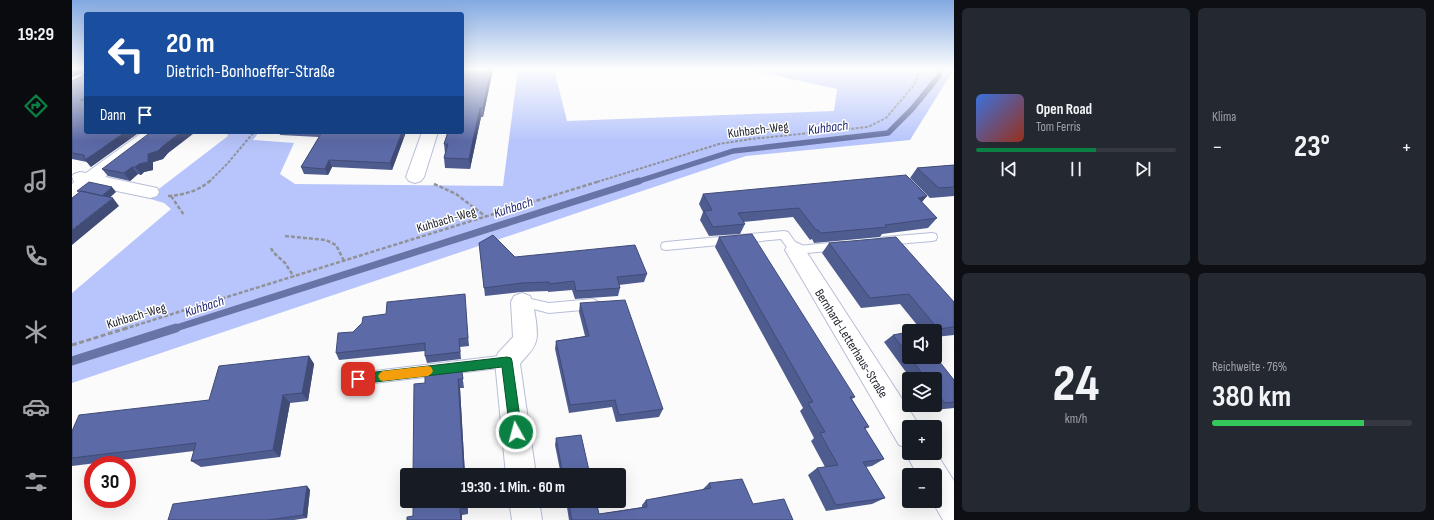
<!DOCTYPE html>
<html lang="de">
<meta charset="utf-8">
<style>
body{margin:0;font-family:"Sofia Sans Condensed",sans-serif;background:#242831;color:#f1f3f6;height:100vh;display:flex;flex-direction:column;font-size:15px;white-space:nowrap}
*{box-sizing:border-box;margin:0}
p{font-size:13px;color:#9ea1a6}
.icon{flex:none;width:22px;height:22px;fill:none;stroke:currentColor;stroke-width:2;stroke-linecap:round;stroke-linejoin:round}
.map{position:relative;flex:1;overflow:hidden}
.side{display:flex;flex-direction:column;gap:8px;padding:8px;background:#0d0f14;width:480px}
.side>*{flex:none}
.banner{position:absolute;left:12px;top:12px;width:380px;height:122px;border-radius:4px;box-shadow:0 4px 16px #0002;background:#1a4fa0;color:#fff;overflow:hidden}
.tools{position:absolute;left:830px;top:324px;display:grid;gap:8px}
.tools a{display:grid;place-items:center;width:40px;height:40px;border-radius:4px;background:#171b24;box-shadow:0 4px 16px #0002;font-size:20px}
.speed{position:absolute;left:12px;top:456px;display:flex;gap:8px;font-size:20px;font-weight:700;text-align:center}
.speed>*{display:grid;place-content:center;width:52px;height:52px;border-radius:50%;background:#171b24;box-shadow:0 4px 16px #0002;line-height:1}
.speed .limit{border:6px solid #d22;background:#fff;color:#111}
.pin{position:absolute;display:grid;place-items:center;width:34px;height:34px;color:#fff;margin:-17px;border-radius:8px;box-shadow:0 2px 6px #0006}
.me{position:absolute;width:44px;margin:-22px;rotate:353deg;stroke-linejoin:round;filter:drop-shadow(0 0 3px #0008)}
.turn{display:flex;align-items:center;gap:14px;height:84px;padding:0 16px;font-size:18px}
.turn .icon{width:52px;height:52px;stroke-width:2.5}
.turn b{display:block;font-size:28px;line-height:34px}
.then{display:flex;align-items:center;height:38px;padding:0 16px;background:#0003;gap:8px;font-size:15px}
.big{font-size:30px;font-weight:700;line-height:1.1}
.side .tile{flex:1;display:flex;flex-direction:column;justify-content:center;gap:6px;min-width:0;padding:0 14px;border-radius:6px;background:#242831}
.side .dial{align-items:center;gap:0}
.dial b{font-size:52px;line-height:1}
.song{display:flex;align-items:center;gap:12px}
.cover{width:48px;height:48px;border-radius:6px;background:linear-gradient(135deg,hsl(220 70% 55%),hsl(10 70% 35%))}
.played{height:4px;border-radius:2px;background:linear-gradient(90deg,#0b8043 60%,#363941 60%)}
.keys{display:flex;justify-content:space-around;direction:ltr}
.heat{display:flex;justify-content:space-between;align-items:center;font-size:22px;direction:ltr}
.charge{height:6px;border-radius:3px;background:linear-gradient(90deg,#34c759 76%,#363941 0)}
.side .tiles{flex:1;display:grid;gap:8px;grid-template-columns:repeat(2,1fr)}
.trip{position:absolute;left:328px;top:468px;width:226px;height:40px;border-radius:4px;background:#171b24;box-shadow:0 4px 16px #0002;font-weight:700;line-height:40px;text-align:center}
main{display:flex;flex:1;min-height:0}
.menu{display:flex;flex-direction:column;width:72px;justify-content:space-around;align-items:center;background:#090b0e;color:#9ea1a6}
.menu .icon{width:28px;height:28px}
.menu .on{color:#0b8043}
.menu b{font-size:18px;color:#f1f3f6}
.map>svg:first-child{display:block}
</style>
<main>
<nav class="menu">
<b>19:29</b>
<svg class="icon on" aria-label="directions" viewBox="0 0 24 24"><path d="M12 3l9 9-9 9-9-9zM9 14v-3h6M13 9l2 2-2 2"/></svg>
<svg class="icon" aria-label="music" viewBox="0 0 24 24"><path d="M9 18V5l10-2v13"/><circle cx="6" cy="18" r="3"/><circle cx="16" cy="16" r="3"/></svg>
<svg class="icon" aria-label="phone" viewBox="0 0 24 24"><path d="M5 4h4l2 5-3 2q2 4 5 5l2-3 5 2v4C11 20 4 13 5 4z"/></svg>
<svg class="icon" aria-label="climate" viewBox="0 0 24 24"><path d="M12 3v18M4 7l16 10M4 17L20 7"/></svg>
<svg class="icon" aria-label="car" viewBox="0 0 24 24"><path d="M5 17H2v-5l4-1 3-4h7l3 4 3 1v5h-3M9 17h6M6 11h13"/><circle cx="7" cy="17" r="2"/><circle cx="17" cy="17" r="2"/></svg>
<svg class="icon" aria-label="filters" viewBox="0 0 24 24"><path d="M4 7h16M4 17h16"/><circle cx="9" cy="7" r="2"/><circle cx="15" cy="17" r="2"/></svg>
</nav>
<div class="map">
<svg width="882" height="520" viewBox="0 0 882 520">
<rect width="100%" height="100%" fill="#fbfbfb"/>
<path fill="#b7c5fc" d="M446,69H482L495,121L762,111L765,89L674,69H882L838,140L674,156L0,383V293L99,209L92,203L75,198L156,136L155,132H187L181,140L222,143L208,174L223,184L431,186Z"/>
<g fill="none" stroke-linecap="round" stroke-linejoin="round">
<path stroke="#6874a5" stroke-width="5.5" d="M564,182L661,151L816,133L840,109L867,76L868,69"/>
<path stroke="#6874a5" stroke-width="7" d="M101,329L567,181"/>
<path stroke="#6874a5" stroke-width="9" d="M0,361L104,328"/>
<defs>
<path id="lane" d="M712,231L716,232L726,246L768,242L772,243L773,246L772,249L768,250L723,254L719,253L709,239L594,250L590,249L589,246L590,243L594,242Z
M860,233L864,234L865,237L864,240L860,241L813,245L809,244L808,241L809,238L813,237Z
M450,297L477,303L521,299L525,301L527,304L525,307L521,309L477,313L446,305L444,302L446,299Z
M435,355L440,357L441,361L440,365L435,367L286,385L281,383L279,379L281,375L286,373Z"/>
<path id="street" d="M71,132H89L87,135L33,177L85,188L87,192L85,196L78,198L21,186L7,197L0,199V184L2,182L0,176L2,174L8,172L14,173Z
M350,132H366L352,177L349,181L343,183L337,181L334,177Z
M723,242L730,245L847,425V427H837V453H863V451L882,481V520H871L860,501H863V475H845L834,453L836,448L827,445L716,255L713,250L716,245Z
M450,293L458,296C462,303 467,334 464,341C462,350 453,357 448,364L464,475H434L423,361L426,353L441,337L439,302L442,296Z
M437,501H467L470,520H440Z"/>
</defs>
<use href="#lane" stroke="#b7bfd8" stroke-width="2"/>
<use href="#street" stroke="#b7bfd8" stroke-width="2"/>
<path stroke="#919297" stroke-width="2" stroke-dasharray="3 1.5" stroke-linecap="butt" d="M137,182L155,164L182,132
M525,182L647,144L679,139L796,127L814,118L842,85L849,69"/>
<path stroke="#919297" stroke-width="2.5" stroke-dasharray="4 2" stroke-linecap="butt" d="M362,184L384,194L413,216
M96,196C112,195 126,191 138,181
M99,196L112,215
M213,236L254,240L264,245L272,261
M199,248L201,252L213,263L222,277
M52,329L528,181"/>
<path stroke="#919297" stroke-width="3" stroke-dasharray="5 2.5" stroke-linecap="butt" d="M0,345L55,328"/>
<use href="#lane" fill="#fff" fill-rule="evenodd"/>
<use href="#street" fill="#fff" fill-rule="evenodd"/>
</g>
<path fill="#4f5c90" d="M14,69L19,167L15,162L0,159V81L10,76V73L0,77Z
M393,69H421L411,117H409L398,169L373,168L372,158L373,153L372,144L393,71Z
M207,132H334L320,170L260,167L256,175L232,174L229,167L247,137L208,135Z
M122,133L96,153L91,159L81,162V170L72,172L69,175L66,174L58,181L36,176L30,169Z
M882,165V196L858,198L838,178L845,168Z
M631,194L855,196L850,202L865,218L856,228L810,234L808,237L742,243L740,239L738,240L721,217L671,222L673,224L668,234L637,236L628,220L631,212L627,204Z
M647,237L783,397L780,399L797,427L793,429L812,459L800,466L794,467L813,498L800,504L754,511L736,475L745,468L753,467L739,441L742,438L728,411L731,408L643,247Z
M757,243L882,302V335L863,337V331H850L828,304L789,308L750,253Z
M408,252L443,257L575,274L572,282L547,285L548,288L546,296L503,299L500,290L476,292V291L449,292L413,296Z
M393,302L397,346L388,347L389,359L355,363L353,356V351L267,360L264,353L281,332L314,314Z
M508,303L591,409L587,417L544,422L540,407L497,413L483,349L484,341L513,336L507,312Z
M837,332V357H863L882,380V408L862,410L858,405H863V379H839L812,342L821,335Z
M237,356L242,364L236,401L218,403L208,457L129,467L119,461L122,451L0,466V431L137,400Z
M389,365L392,388H388L393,475H341L353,383Z
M484,438L518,475H489L483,445Z
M637,483L681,504L721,520H497L494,501H524L527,514L570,507V505L574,500L631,490V489Z
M235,486L238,490L235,518L222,520H96Z
M341,501H395L396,514L390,515V520H335L341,516Z"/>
<path fill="#404b76" d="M0,69H13L14,72L0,77Z
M419,69H421L411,117V108Z
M14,97V107L8,100Z
M408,108L409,117L398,169L397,159Z
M53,132H68L19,167L13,160Z
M109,132H121L122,133L96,153L91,159L81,162V170L72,172L69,175L63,167L76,154L91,146Z
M330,132H334L320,170L318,163Z
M257,160L260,167L256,175L253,169Z
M60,167L66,174L58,181L52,173Z
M40,187L44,192L32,203L28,197Z
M855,196L847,205L846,198Z
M41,198L47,206L0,245V230Z
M237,356L242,364L236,401L230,393Z
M386,379L388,388L393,475H392Z
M211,395L218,403L208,457L201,450Z
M235,486L238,490L235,518L231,515Z
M394,501H395L396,514L394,508Z
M388,509L390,515V520H389Z"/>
<path fill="#5c6ba8" stroke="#404b76" d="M10,69H14V97L8,100L14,102V132H53L13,160L12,155L0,153V81L10,76Z
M394,69H419L411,108H408L397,159L372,158L376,144H372L376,132H390V82Z
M79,132H109L91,146L86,151L76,154V162L67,164L63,167H60L52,173L30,169Z
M250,132H330L318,163L257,160L253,169L229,167Z
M882,165V187L867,188L845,168Z
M834,175L855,196L846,198L865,218L813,225L815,227L749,233L746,230H744L727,208L666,213L673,224L641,227L632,211L640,210L631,194Z
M17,182L40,187L30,196L9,191L7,192L5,191Z
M9,191L41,198L0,230V198Z
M680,234L783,397H778L797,427H792L812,459L791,462L813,498L764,505L745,468L766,465L748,433L753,432L736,403L741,402L647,237Z
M421,235L443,257L563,245L575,274L545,277L548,288L504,291L502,281L477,284V282L450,283L412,288L407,243Z
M824,237L882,302V327L866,329L837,294L798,298L757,243Z
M393,294L396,338L387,339L388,352L353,356V343L264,353L266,333L281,332L290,323L291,317L314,314L315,302Z
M553,300L591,409L547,415L543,400L498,405L484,341L517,336L508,303Z
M837,332V356L821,335Z
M237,356L230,393L211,395L201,450L119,461L124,443L0,458V431L7,415L137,400L147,366Z
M863,356L882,380V402L873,403L863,391V379H854L838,357H863Z
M389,365L391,379H386L392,475H341L342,384L353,383V369Z
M509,435L518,475H491L484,438Z
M670,479L681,504L712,499L721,520H500L496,501H524L527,514L575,507L574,500L639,488L637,483Z
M235,486L231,515L196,520H96L101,504Z
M341,501H394V508L388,509L389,520H335V517L341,516Z"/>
<linearGradient id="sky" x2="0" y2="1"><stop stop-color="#82a9e2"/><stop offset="0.49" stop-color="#fdfdfd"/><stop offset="1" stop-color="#fdfdfd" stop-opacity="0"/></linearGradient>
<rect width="882" height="141" fill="url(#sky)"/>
<path fill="#0b8043" stroke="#07532c" d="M435,357L439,358L440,361L450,432L448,437L444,438L439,437L438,432L430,367L286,384L282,383L280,379L282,376L286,374Z"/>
<path fill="#f59e0b" d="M356,366L359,367L361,371L359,374L356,376L311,381L308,380L306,376L308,373L311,371Z"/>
<g text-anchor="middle" stroke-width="3" stroke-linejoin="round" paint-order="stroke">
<g font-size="13" fill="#1c1e28" stroke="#fff">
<text transform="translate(686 129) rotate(-7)" y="5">Kuhbach-Weg</text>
<text transform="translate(374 219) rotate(-17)" y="5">Kuhbach-Weg</text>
<text transform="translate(64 315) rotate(-17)" y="5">Kuhbach-Weg</text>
<text transform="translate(780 343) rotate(58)" y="5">Bernhard-Letterhaus-Straße</text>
</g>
<g font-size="14" font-style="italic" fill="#222974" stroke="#fff">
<text transform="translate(756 127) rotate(-7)" y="5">Kuhbach</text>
<text transform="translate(441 207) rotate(-18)" y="5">Kuhbach</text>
<text transform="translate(132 306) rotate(-18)" y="5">Kuhbach</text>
</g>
</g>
</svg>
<div class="tools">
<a><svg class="icon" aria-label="sound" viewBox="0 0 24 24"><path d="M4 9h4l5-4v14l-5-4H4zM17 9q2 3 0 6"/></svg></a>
<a><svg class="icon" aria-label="layers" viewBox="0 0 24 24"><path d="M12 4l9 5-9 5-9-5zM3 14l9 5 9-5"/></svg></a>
<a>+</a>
<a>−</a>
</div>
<div class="speed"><div class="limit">30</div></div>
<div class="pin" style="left:286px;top:379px;background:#d93025"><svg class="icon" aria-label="arrive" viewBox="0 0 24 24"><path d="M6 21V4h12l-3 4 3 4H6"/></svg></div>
<svg class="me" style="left:444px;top:432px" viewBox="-20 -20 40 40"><circle r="17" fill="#0b8043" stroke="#fff" stroke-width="3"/><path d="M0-11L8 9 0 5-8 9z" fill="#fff"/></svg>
<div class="trip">19:30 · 1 Min. · 60 m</div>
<div class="banner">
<div class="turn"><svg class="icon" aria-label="left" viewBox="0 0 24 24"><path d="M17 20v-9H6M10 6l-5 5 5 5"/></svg><div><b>20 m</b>Dietrich-Bonhoeffer-Straße</div></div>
<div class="then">Dann<svg class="icon" aria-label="arrive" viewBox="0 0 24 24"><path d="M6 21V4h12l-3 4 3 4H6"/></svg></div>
</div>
</div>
<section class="side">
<div class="tiles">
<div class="tile">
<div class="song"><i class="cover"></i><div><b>Open Road</b><p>Tom Ferris</p></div></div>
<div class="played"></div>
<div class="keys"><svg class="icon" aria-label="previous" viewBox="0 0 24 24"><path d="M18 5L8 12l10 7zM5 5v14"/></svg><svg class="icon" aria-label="pause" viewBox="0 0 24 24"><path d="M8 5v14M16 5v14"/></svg><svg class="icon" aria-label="next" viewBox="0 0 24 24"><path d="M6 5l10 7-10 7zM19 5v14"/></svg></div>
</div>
<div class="tile"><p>Klima</p>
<div class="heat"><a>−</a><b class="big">23°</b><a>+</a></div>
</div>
<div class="tile dial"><b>24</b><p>km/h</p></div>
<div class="tile"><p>Reichweite · 76%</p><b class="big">380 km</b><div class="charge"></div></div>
</div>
</section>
</main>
